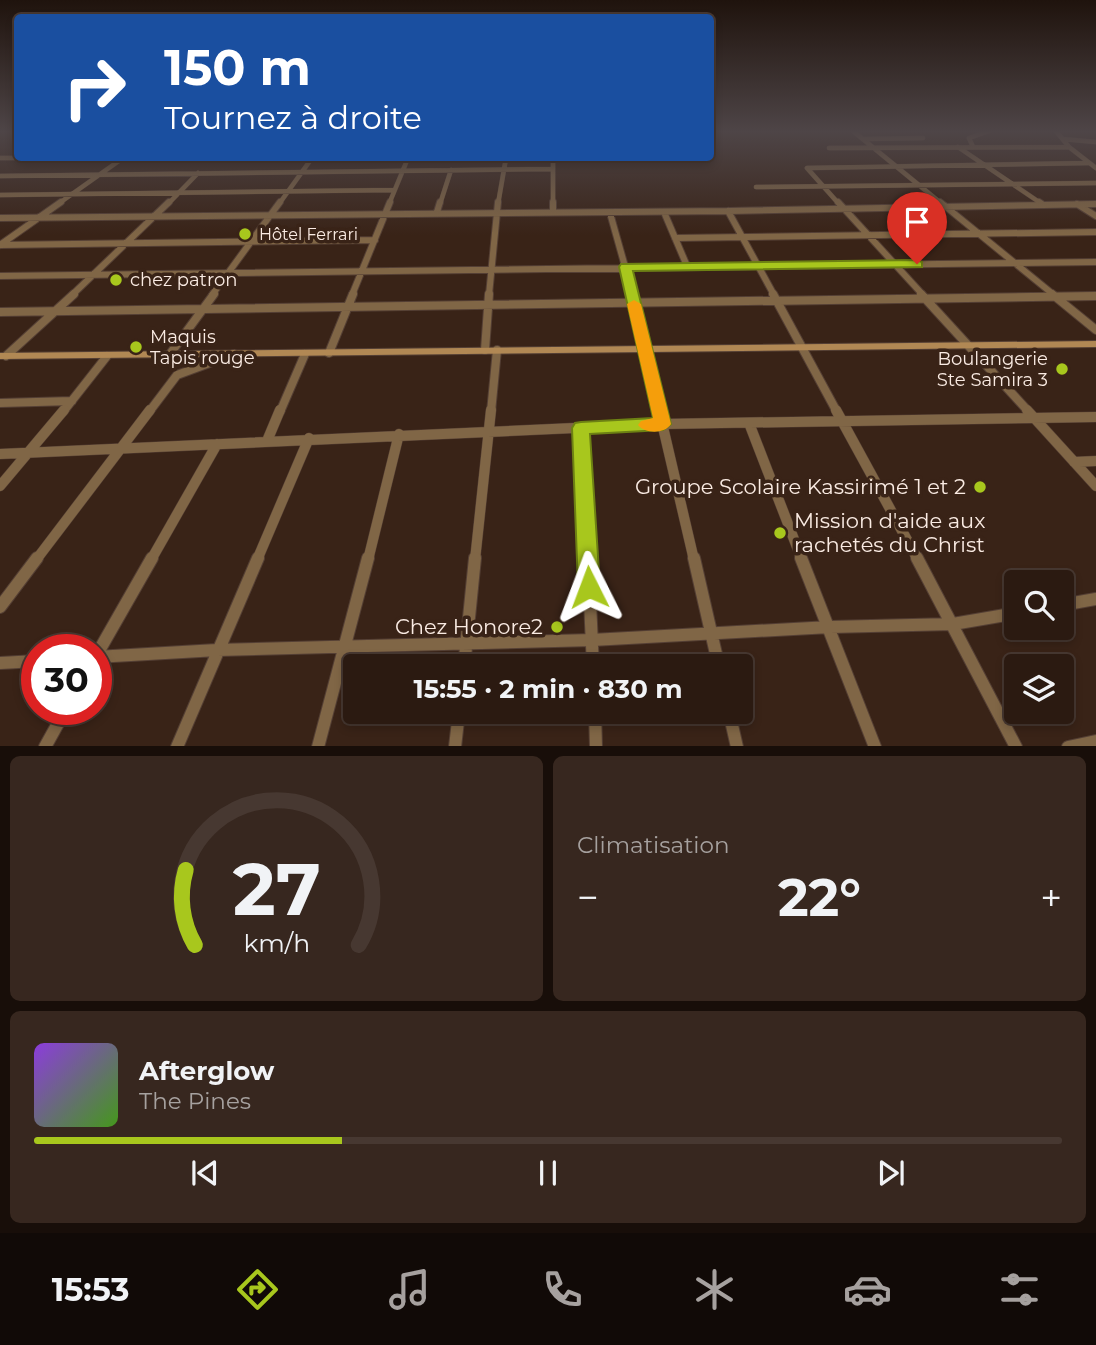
<!DOCTYPE html>
<html lang="fr">
<meta charset="utf-8">
<style>
body{margin:0;font-family:Montserrat,sans-serif;background:#37271f;color:#f1f3f6;height:100vh;display:flex;flex-direction:column;font-size:26px;white-space:nowrap}
*{box-sizing:border-box;margin:0}
p{font-size:23px;color:#a6a19f}
.icon{flex:none;width:38px;height:38px;fill:none;stroke:currentColor;stroke-width:2;stroke-linecap:round;stroke-linejoin:round}
.map{position:relative;height:746px;overflow:hidden}
.side{display:flex;flex-direction:column;gap:10px;padding:10px;background:#180e09;flex:1}
.side>*{flex:none}
.hud{position:absolute;left:14px;top:14px;width:700px;height:147px;border-radius:7px;box-shadow:0 4px 10px #0003,0 0 0 2px #473831;background:#1a4fa0;color:#fff;overflow:hidden}
.tools{position:absolute;left:1004px;top:570px;display:grid;gap:14px}
.tools a{display:grid;place-items:center;width:70px;height:70px;border-radius:7px;background:#2b1a11;box-shadow:0 4px 10px #0003,0 0 0 2px #473831;font-size:35px}
.speed{position:absolute;left:21px;top:634px;display:flex;gap:14px;font-size:35px;font-weight:700;text-align:center}
.speed>*{display:grid;place-content:center;width:91px;height:91px;border-radius:50%;background:#2b1a11;box-shadow:0 4px 10px #0003,0 0 0 2px #473831;line-height:1}
.speed .limit{border:10px solid #d22;background:#fff;color:#111}
.pin{position:absolute;display:grid;place-items:center;width:60px;height:60px;color:#fff;margin:-72px -30px;border-radius:50% 50% 50% 0;rotate:-45deg;box-shadow:0 0 7px #0007}
.pin .icon{rotate:45deg}
.me{position:absolute;width:77px;margin:-38px;rotate:357deg;stroke-linejoin:round;filter:drop-shadow(0 0 5px #0008)}
.turn{display:flex;align-items:center;gap:24px;height:147px;padding:0 35px;font-size:32px}
.turn .icon{width:91px;height:91px;stroke-width:2.5}
.turn b{display:block;font-size:49px;line-height:60px}
.big{font-size:52px;font-weight:700;line-height:1.1}
.side .card{flex:1;display:flex;flex-direction:column;justify-content:center;gap:10px;min-width:0;padding:0 24px;border-radius:10px;background:#37271f}
.side .dial{align-items:center;gap:0}
.dial svg{height:182px;overflow:visible;fill:none;stroke:#473831;stroke-width:7;stroke-linecap:round;text-anchor:middle}
.dial text{fill:#f1f3f6;stroke:none}
.song{display:flex;align-items:center;gap:21px}
.cover{width:84px;height:84px;border-radius:10px;background:linear-gradient(135deg,hsl(270 70% 55%),hsl(100 70% 35%))}
.played{height:7px;border-radius:4px;background:linear-gradient(90deg,#a8c71d 30%,#473831 30%)}
.keys{display:flex;justify-content:space-around;direction:ltr}
.heat{display:flex;justify-content:space-between;align-items:center;font-size:38px;direction:ltr}
.side .tiles{flex:1;display:grid;gap:10px;grid-template-columns:1fr 1fr}
.card:last-child{grid-column:span 2}
.trip{position:absolute;left:343px;top:654px;width:410px;height:70px;border-radius:7px;background:#2b1a11;box-shadow:0 4px 10px #0003,0 0 0 2px #473831;font-weight:700;line-height:70px;text-align:center}
.tabs{display:flex;height:112px;justify-content:space-around;align-items:center;background:#110a07;color:#a6a19f}
.tabs .icon{width:49px;height:49px}
.tabs .on{color:#a8c71d}
.tabs b{font-size:32px;color:#f1f3f6}
.map>svg:first-child{display:block}
</style>
<div class="map">
<svg width="1096" height="747" viewBox="0 0 1096 747">
<rect width="100%" height="100%" fill="#392317"/>
<g fill="none" stroke-linecap="round" stroke-linejoin="round">
<defs>
<path id="street-far4" d="M853,131L942,204
M1056,131L1069,147L1096,168
M863,139L923,138
M1063,139L1096,142
M958,147L1042,204
M973,147L969,138L989,131
M829,148L1069,147
M0,158H38
M553,158V204
M0,176L551,169
M756,187L1096,183
M0,195L394,190
M58,204L123,158
M168,204L198,173
M279,204L312,158
M389,204L408,158
M440,204L451,170
M498,204L506,158
M839,204L807,168L1088,163"/>
<path id="street-far3" d="M553,202V212
M838,202L923,295
M940,202L1054,295
M1039,202L1042,204
M1077,204L1096,216
M728,211L774,295
M437,212L440,202
M664,212L687,266
M610,213L633,295
M0,218L728,211L1096,204
M675,238L1096,232
M0,245L375,240
M0,245L61,202
M0,276L1096,262
M72,295L169,202
M212,295L280,202
M352,295L390,202
M489,295L498,202"/>
<path id="street-far2" d="M632,294L660,412
M773,294L837,412
M921,294L1029,412
M1052,294L1096,330
M0,312L1096,296
M485,350L489,294
M329,353L353,294
M170,354L214,294
M6,356L74,294
M0,403L72,401
M63,412L107,356
M149,412L177,375L234,354
M280,412L305,354
M491,412L497,350"/>
<path id="street-far1" d="M659,410L694,560
M836,410L918,560
M1027,410L1096,486
M749,423L802,560
M581,428L588,560
M267,441L280,410
M0,454L663,424L1096,417
M1074,462L1096,461
M0,486L64,410
M36,560L150,410
M151,560L217,444
M257,560L309,438
M368,560L399,434
M475,560L491,410"/>
<path id="street" d="M588,558L593,667
M694,558L719,667
M801,558L875,747
M917,558L1016,747
M1062,605L1096,599
M0,607L37,558
M96,656L152,558
M96,657L217,650L592,640L830,627L953,624L1017,613
M0,663L37,661
M464,667L475,558
M595,712L596,747
M729,712L737,747
M45,747L66,709
M177,747L258,558
M318,747L368,558
M455,747L459,712
M1068,747L1096,741"/>
<path id="secondary" d="M1096,341V347L0,359V353Z"/>
</defs>
<use href="#street-far4" stroke="#543f34" stroke-width="5"/>
<use href="#street-far3" stroke="#543f34" stroke-width="8"/>
<use href="#street-far2" stroke="#543f34" stroke-width="10"/>
<use href="#street-far1" stroke="#543f34" stroke-width="11"/>
<use href="#street" stroke="#543f34" stroke-width="14"/>
<use href="#secondary" stroke="#543f34" stroke-width="2"/>
<use href="#street-far4" stroke="#806646" stroke-width="4.5"/>
<use href="#street-far3" stroke="#806646" stroke-width="6"/>
<use href="#street-far2" stroke="#806646" stroke-width="8"/>
<use href="#street-far1" stroke="#806646" stroke-width="10"/>
<use href="#street" stroke="#806646" stroke-width="12"/>
<use href="#secondary" fill="#b18854" fill-rule="evenodd"/>
</g>
<linearGradient id="sky" x2="0" y2="1"><stop stop-color="#1f130d"/><stop offset="0.56" stop-color="#4e4547"/><stop offset="1" stop-color="#4e4547" stop-opacity="0"/></linearGradient>
<rect width="1096" height="235" fill="url(#sky)"/>
<path fill="#a8c71d" stroke="#6d8113" stroke-width="2" d="M917,260L922,262V267L633,271L671,424L663,430L590,434L600,587L597,595L589,598L581,595L578,587L572,428L575,423L581,422L653,418L619,267L621,264Z"/>
<path fill="#f59e0b" d="M634,300L641,304L671,424C665,434 645,434 638,425L641,421L653,418L627,304Z"/>
<g fill="#a8c71d" stroke="#392317" stroke-width="2.5">
<circle cx="245" cy="234" r="7"/>
<circle cx="116" cy="280" r="7"/>
<circle cx="136" cy="347" r="7"/>
<circle cx="1062" cy="369" r="7"/>
<circle cx="980" cy="487" r="7"/>
<circle cx="780" cy="533" r="7"/>
<circle cx="557" cy="627" r="7"/>
</g>
<g text-anchor="middle" stroke-width="7" stroke-linejoin="round" paint-order="stroke">
<g font-size="16" fill="#faebe3" stroke="#392317" text-anchor="start">
<text x="259" y="240">Hôtel Ferrari</text>
</g>
<g font-size="18" fill="#faebe3" stroke="#392317" text-anchor="start">
<text x="130" y="286">chez patron</text>
<text x="150" y="343">Maquis<tspan x="150" dy="21">Tapis rouge</tspan></text>
<text x="1048" y="365" text-anchor="end">Boulangerie<tspan x="1048" dy="21">Ste Samira 3</tspan></text>
</g>
<g font-size="21" fill="#faebe3" stroke="#392317" text-anchor="end">
<text x="966" y="494">Groupe Scolaire Kassirimé 1 et 2</text>
<text x="794" y="528" text-anchor="start">Mission d'aide aux<tspan x="794" dy="24">rachetés du Christ</tspan></text>
<text x="543" y="634">Chez Honore2</text>
</g>
</g>
</svg>
<div class="tools">
<a><svg class="icon" aria-label="search" viewBox="0 0 24 24"><circle cx="10" cy="10" r="6"/><path d="M15 15l6 6"/></svg></a>
<a><svg class="icon" aria-label="layers" viewBox="0 0 24 24"><path d="M12 4l9 5-9 5-9-5zM3 14l9 5 9-5"/></svg></a>
</div>
<div class="speed"><div class="limit">30</div></div>
<div class="pin" style="left:917px;top:264px;background:#d93025"><svg class="icon" aria-label="arrive" viewBox="0 0 24 24"><path d="M6 21V4h12l-3 4 3 4H6"/></svg></div>
<svg class="me" style="left:589px;top:587px" viewBox="-20 -20 40 40"><path d="M0-17L14 15 0 8-14 15z" fill="#a8c71d" stroke="#fff" stroke-width="4"/></svg>
<div class="trip">15:55 · 2 min · 830 m</div>
<div class="hud">
<div class="turn"><svg class="icon" aria-label="right" viewBox="0 0 24 24"><path d="M7 20v-9h11M14 6l5 5-5 5"/></svg><div><b>150 m</b>Tournez à droite</div></div>
</div>
</div>
<section class="side">
<div class="tiles">
<div class="card dial"><svg viewBox="0 0 100 80">
<path d="M14 69A42 42 0 1 1 86 69"/>
<path d="M14 69A42 42 0 0 1 10 36" stroke="#a8c71d"/>
<text x="50" y="56" font-size="32" font-weight="700">27</text>
<text x="50" y="72" font-size="11">km/h</text>
</svg></div>
<div class="card"><p>Climatisation</p>
<div class="heat"><a>−</a><b class="big">22°</b><a>+</a></div>
</div>
<div class="card">
<div class="song"><i class="cover"></i><div><b>Afterglow</b><p>The Pines</p></div></div>
<div class="played"></div>
<div class="keys"><svg class="icon" aria-label="previous" viewBox="0 0 24 24"><path d="M18 5L8 12l10 7zM5 5v14"/></svg><svg class="icon" aria-label="pause" viewBox="0 0 24 24"><path d="M8 5v14M16 5v14"/></svg><svg class="icon" aria-label="next" viewBox="0 0 24 24"><path d="M6 5l10 7-10 7zM19 5v14"/></svg></div>
</div>
</div>
</section>
<nav class="tabs">
<b>15:53</b>
<svg class="icon on" aria-label="directions" viewBox="0 0 24 24"><path d="M12 3l9 9-9 9-9-9zM9 14v-3h6M13 9l2 2-2 2"/></svg>
<svg class="icon" aria-label="music" viewBox="0 0 24 24"><path d="M9 18V5l10-2v13"/><circle cx="6" cy="18" r="3"/><circle cx="16" cy="16" r="3"/></svg>
<svg class="icon" aria-label="phone" viewBox="0 0 24 24"><path d="M5 4h4l2 5-3 2q2 4 5 5l2-3 5 2v4C11 20 4 13 5 4z"/></svg>
<svg class="icon" aria-label="climate" viewBox="0 0 24 24"><path d="M12 3v18M4 7l16 10M4 17L20 7"/></svg>
<svg class="icon" aria-label="car" viewBox="0 0 24 24"><path d="M5 17H2v-5l4-1 3-4h7l3 4 3 1v5h-3M9 17h6M6 11h13"/><circle cx="7" cy="17" r="2"/><circle cx="17" cy="17" r="2"/></svg>
<svg class="icon" aria-label="filters" viewBox="0 0 24 24"><path d="M4 7h16M4 17h16"/><circle cx="9" cy="7" r="2"/><circle cx="15" cy="17" r="2"/></svg>
</nav>
